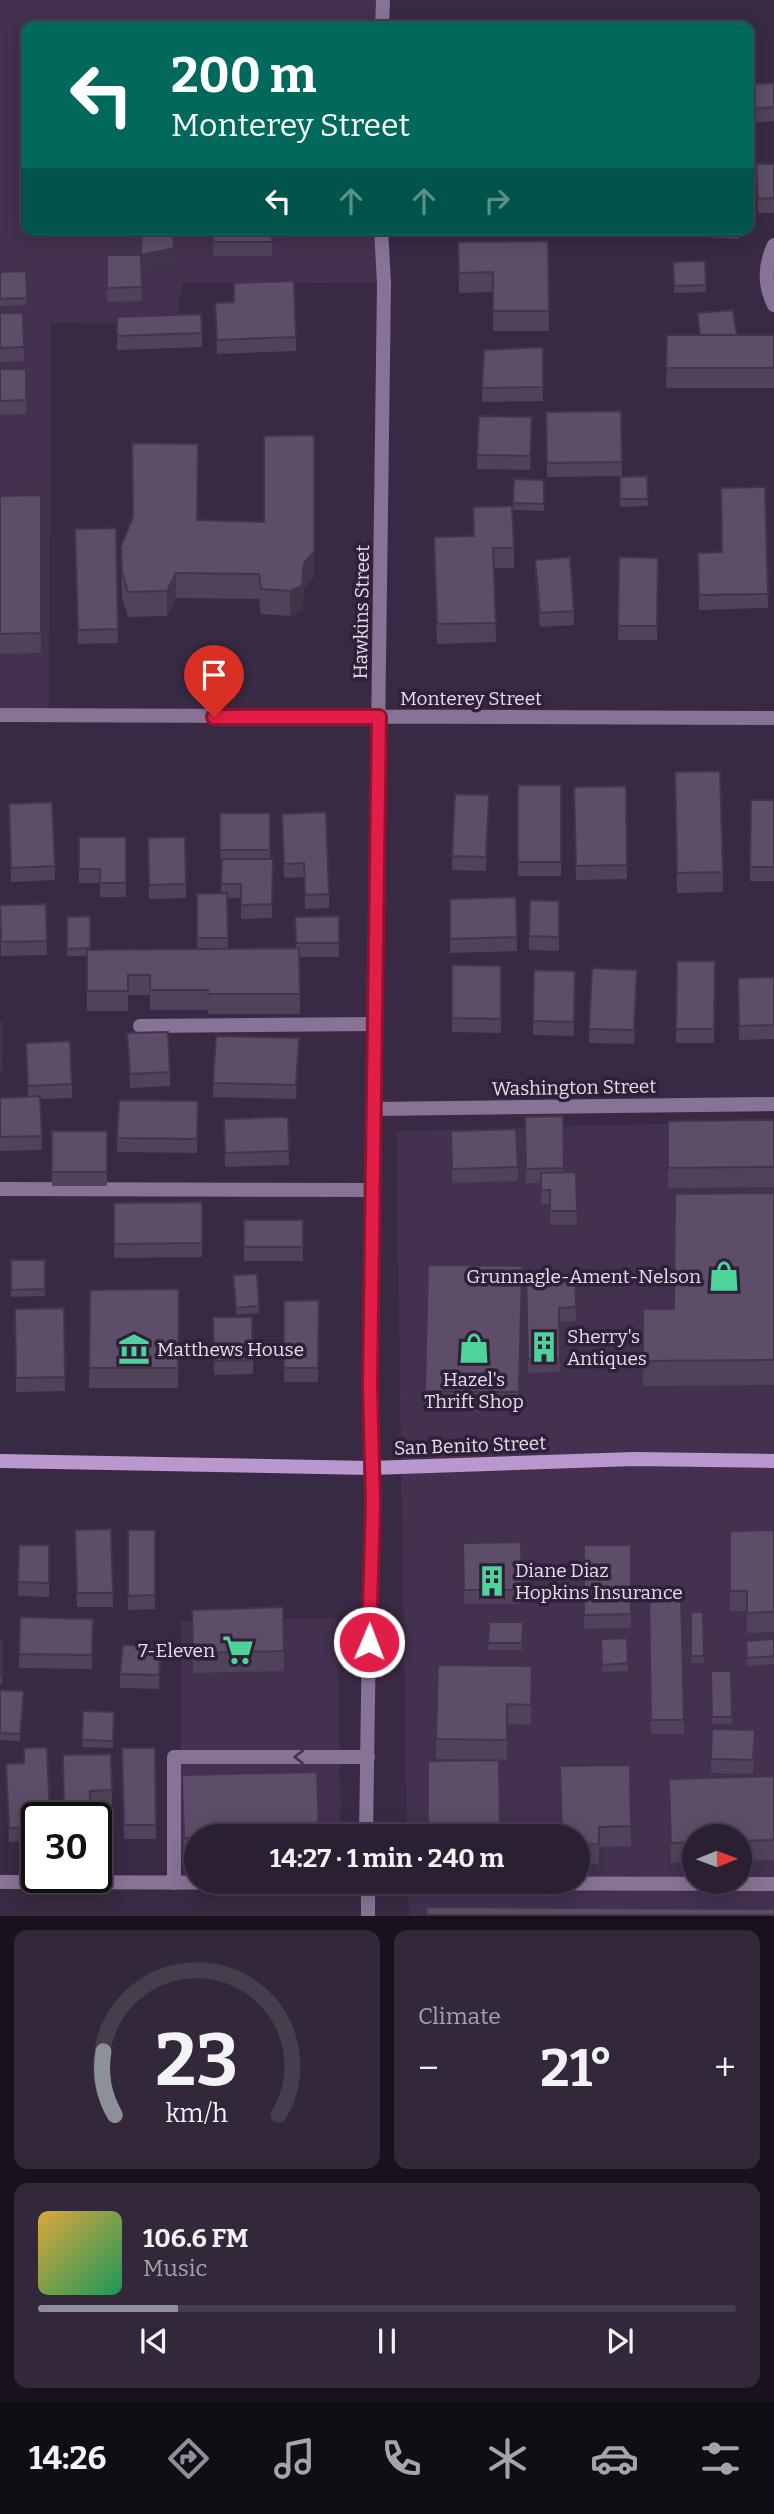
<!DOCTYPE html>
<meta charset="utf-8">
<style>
body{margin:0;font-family:Bitter,serif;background:#32283a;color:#f1f3f6;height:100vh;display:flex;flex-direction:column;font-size:26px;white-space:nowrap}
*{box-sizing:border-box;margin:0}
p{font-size:23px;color:#a5a3ac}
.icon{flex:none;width:38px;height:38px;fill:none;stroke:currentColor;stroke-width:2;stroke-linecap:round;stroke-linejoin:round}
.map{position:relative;height:1916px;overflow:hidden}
.panel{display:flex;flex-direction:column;gap:14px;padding:14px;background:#17121c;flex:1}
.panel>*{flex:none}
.guide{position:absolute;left:21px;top:21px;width:733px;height:214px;border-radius:14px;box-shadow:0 4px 18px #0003,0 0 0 2px #463e4d;background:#00695c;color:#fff;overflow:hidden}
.needle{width:46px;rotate:89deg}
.fabs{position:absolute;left:682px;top:1824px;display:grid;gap:14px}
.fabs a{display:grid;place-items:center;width:70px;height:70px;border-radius:50%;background:#2a2032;box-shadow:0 4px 18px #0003,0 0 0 2px #463e4d;font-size:35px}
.speed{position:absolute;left:21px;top:1802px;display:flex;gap:14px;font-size:35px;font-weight:700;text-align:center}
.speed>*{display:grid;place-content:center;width:91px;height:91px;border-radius:50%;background:#2a2032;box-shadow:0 4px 18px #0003,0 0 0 2px #463e4d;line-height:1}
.speed .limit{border:4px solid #111;border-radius:10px;background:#fff;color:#111}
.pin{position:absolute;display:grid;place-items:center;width:60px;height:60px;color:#fff;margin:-72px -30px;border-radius:50% 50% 50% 0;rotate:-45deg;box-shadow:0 0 7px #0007}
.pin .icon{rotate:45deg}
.me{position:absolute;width:77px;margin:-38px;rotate:1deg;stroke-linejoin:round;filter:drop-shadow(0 0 5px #0008)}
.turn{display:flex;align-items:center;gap:24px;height:147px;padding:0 35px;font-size:32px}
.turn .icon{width:91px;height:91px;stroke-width:2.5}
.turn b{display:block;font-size:49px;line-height:60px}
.lanes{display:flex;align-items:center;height:66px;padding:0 35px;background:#0003;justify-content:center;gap:35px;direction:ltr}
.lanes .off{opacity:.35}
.big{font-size:52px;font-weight:700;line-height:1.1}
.panel .tile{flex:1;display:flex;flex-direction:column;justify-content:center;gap:10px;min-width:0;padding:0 24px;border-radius:14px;background:#32283a}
.panel .dial{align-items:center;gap:0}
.dial svg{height:182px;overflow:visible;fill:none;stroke:#463e4d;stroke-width:7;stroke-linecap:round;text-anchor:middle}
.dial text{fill:#f1f3f6;stroke:none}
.song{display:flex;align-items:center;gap:21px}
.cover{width:84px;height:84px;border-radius:10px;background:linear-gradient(135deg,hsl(40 70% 55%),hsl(150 70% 35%))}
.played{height:7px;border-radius:4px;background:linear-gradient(90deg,#8c9099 20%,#463e4d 20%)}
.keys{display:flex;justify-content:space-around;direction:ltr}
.heat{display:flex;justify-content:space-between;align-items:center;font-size:38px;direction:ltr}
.panel .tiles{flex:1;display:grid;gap:14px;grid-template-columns:1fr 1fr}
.tile:last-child{grid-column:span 2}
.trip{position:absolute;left:184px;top:1824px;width:406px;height:70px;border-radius:35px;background:#2a2032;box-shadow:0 4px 18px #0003,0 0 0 2px #463e4d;font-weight:700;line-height:70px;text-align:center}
.dock{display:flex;height:112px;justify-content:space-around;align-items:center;background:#110d14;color:#a5a3ac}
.dock .icon{width:49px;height:49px}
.dock .on{color:#8c9099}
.dock b{font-size:32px;color:#f1f3f6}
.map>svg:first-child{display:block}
</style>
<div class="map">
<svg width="774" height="1916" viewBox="0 0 774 1916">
<rect width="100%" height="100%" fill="#382a42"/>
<path fill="#43314f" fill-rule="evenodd" d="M0,0H383V26H26V229H384V283L182,282L177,324L51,323L49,716L0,715Z
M774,1121V1915H409L408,1881H578V1836H407L396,1131ZM695,1836H740V1881H695Z
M337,1618L341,1836H196V1861H181V1621Z"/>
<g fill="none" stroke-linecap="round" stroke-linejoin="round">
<path stroke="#887396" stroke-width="14" d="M140,1026L375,1024
M0,1189L372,1190
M174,1883V1757H368"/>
<path stroke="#887396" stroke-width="14" d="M382,26L383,0
M774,245C765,264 764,285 774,305
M0,715L774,718
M374,1109L774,1104
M366,1836L370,1563L373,1503L370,1413L372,1190L384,283L381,229
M368,1916V1881"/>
<path stroke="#887396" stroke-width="14" d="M0,1882L774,1884"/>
<path stroke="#b998d0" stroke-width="14" d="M0,1461L371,1468L634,1459L774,1461"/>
</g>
<path fill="#504259" d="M774,83V121L749,123V84Z
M756,164H774V213H758Z
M213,229H273L272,256H213Z
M521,229H604V233L521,234Z
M698,229H740L739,239L698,237Z
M548,241L549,331H493V292L459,293L458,242Z
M107,255L174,262L141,269L142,301L107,302Z
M705,261L706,292L674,293L673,262Z
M26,271L27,305L0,306V272Z
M215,303L296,337V351L217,354Z
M0,313H23L24,361L0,362Z
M697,313L737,335H774V388H666L667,335H699Z
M117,317L202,333V347L117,350Z
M543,347V401L482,402V388Z
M0,369H26V414L0,415Z
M621,411L622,476L547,477L546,412Z
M532,431L530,470L477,469V455Z
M647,476L648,506L620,507V477Z
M514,479L544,480V511L513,510Z
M765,487L768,608L699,610L698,553L722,552Z
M41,495V653L0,654V496Z
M473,507L514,548V568H494L496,642L437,644L434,537L474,536Z
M197,520L314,577L304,588L302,611L290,616L261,614L259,599L176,598L167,616L128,617L122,597L121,546Z
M116,528L118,643L78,644L75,529Z
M619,557L658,558L657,640H618Z
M535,560L574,611V625L540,627L535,574Z
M675,772L723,872V892L677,893Z
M518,785H561V876H518Z
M626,786L627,879L576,880L574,787Z
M751,800H774V881H750Z
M9,804L55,866V880L11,882Z
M489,809L486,871L452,870V856Z
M220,813H270V859H273L272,918L241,919V898H227L228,949L296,948L295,917L339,916V957H300V1014H208V1010H150V995H128V1011H87V956H67V917L90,916V950L197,949V894L221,893Z
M282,814L329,894V908L305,909L304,877L284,878Z
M79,837H126V897H100V883H79Z
M185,837L186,898L149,899L148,838Z
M516,897L517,951L450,953V899Z
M559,901V951L529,950V936Z
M46,904L47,955L1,956L0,905Z
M677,961H715L714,1043H676Z
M452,965L501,966V1033L452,1032Z
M534,970L575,985L574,1036L533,1035Z
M774,977V1039L739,1040L738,978Z
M637,984L634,1044L589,1043V1029Z
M127,1033L170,1072V1086L130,1088Z
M26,1043L72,1084V1098L40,1099L42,1150L0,1151V1098L28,1096Z
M299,1052L296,1099L213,1097V1083Z
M198,1115L197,1153L117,1152V1138Z
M563,1116L564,1172H576L577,1225H550V1204H541V1183H526L525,1117Z
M288,1117L289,1165L225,1167L224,1119Z
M774,1120V1187L668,1188V1121Z
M52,1131H107V1186H52Z
M451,1131L518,1167V1181L452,1183Z
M774,1193V1385L643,1386V1309H674Z
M202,1202V1257L114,1258V1203Z
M244,1220H303V1261H244Z
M11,1260H45V1296L11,1297Z
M428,1265L522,1266L519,1412L425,1411Z
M575,1274L576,1321L559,1322L560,1372L528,1373L526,1275Z
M233,1275L259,1306V1313L236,1315Z
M179,1289L178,1388H89L90,1290Z
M319,1300L318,1382H284V1301Z
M64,1308L65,1391L16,1392L15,1309Z
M213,1317L253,1360V1374L214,1375Z
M111,1529L113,1607H77L75,1544Z
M128,1530H155V1609L128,1610Z
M774,1530V1632L747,1633V1611H730V1531Z
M463,1543L522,1590V1604H464Z
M19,1545H49V1597L18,1596Z
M584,1545H631V1628L584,1629Z
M649,1593H681L684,1734H651Z
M192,1610L284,1651V1671L193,1673Z
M691,1612H703L704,1663H691Z
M93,1619L92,1669L19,1668V1654Z
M489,1622H523L522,1650H488Z
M627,1638L628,1671L602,1672L601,1639Z
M774,1639V1664L747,1666L746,1641Z
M0,1641H2V1684H0Z
M161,1661L159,1689L120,1688V1674Z
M532,1666L531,1725L507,1724V1760L436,1759V1739Z
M711,1671H731L732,1724H712Z
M0,1690L24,1698L20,1741L0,1740Z
M83,1711L114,1712L113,1748L82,1747Z
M755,1744L753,1774L711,1773V1759Z
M24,1748L37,1818V1841L9,1842L6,1764L24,1763Z
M122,1748H155L156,1839H124Z
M111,1754L112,1804L90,1805L64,1818Z
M630,1765L631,1846L599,1847V1864L578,1865V1836Z
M317,1772L319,1836H196V1857L184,1858L182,1775Z
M774,1776V1860L740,1861V1836H695V1862L671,1863L669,1779Z"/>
<path fill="#413649" d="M174,248V262L141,269V255Z
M314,552V577L304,588L302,611L290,616V591L304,563Z
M176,573V598L167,616V591Z
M299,1038V1052L296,1099V1085Z
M161,1647V1661L159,1689V1675Z"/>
<path fill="#5d4d68" stroke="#413649" stroke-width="2" d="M774,83V107L749,109V84Z
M756,164H774V198L758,199Z
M142,229H173L174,248L141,255L142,287L107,288V255H141Z
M213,229H273L272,242H213Z
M548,241L549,311H493V272L459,273L458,242Z
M705,261L706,285L674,286L673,262Z
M26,271L27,298L0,299V272Z
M294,281L296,337L217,340L215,303L234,302V283Z
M733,310L737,335H700L697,313Z
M0,313H23L24,347L0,348Z
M201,314L202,333L117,336V317Z
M667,335H774V368H666Z
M543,347V387L482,388L484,350Z
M0,369H26V400L0,401Z
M621,411L622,462L547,463L546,412Z
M479,416L532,417L530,456L477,455Z
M314,435V552L304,563L302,586L290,591L261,589L259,574L176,573L167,591L128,592L122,572L121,546L133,517L132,443L198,444L197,520L264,522V436Z
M647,476L648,499H620V477Z
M514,479L544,480V504L513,503Z
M765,487L768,594L699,595L698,553L722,552L721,488Z
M41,495V633L0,634V496Z
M512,506L514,548H493L496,623L437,624L434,537L474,536L473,507Z
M116,528L118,629L78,630L75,529Z
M570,557L574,611L540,613L535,560Z
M619,557L658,558L657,626H618Z
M720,771L723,872L677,873L675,772Z
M518,785H561V862H518Z
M626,786L627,865L576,866L574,787Z
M455,794L489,795L486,857L452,856Z
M751,800H774V867H750Z
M52,802L55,866L11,868L9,804Z
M326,812L329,894L305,895L304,863L284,864L282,814Z
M220,813H270V850H220Z
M79,837H126V883H100V869H79Z
M185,837L186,884L149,885L148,838Z
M222,859H273L272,904L241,905V884H221Z
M227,893L228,938H197V894Z
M516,897L517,937L450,939V899Z
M530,900L559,901V937L529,936Z
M46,904L47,941L1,942L0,905Z
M90,916V948L67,949V917Z
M339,916V943H296L295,917Z
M299,948L300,994H208V990H150V975H128V991H87V950Z
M677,961H715L714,1029H676Z
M452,965L501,966V1019L452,1018Z
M592,968L637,970L634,1030L589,1029Z
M534,970L575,971L574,1022L533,1021Z
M774,977V1025L739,1026L738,978Z
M0,1023H2L1,1070H0Z
M168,1032L170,1072L130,1074L127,1033Z
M216,1036L299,1038L296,1085L213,1083Z
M70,1041L72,1084L28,1086L26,1043Z
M40,1096L42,1136L0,1137V1098Z
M119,1100L198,1101L197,1139L117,1138Z
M563,1116L564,1168L526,1169L525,1117Z
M288,1117L289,1151L225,1153L224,1119Z
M774,1120V1167L668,1168V1121Z
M516,1129L518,1167L452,1169L451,1131Z
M52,1131H107V1172H52Z
M576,1172L577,1211H550V1190H541V1173Z
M774,1193V1360L643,1361V1309H674L675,1194Z
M202,1202V1243L114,1244V1203Z
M244,1220H303V1247H244Z
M11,1260H45V1289L11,1290Z
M428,1265L522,1266L519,1392L425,1391Z
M257,1274L259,1306L236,1308L233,1275Z
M575,1274L576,1307L559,1308L560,1358L528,1359L526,1275Z
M179,1289L178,1368H89L90,1290Z
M319,1300L318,1368H284V1301Z
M64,1308L65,1377L16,1378L15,1309Z
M213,1317H252L253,1360L214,1361Z
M111,1529L113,1593H77L75,1530Z
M128,1530H155V1595L128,1596Z
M774,1530V1612L747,1613V1591H730V1531Z
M521,1542L522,1590H464L463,1543Z
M19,1545H49V1583L18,1582Z
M584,1545H631V1614L584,1615Z
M649,1593H681L684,1720H651Z
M283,1607L284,1651L193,1653L192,1610Z
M691,1612H703L704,1656H691Z
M20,1617L93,1619L92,1655L19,1654Z
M489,1622H523L522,1643H488Z
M627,1638L628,1663L602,1665L601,1639Z
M774,1639V1656L747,1658L746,1641Z
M0,1641H2V1676H0Z
M123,1645L161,1647L159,1675L120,1674Z
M438,1665L532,1666L531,1705L507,1704V1740L436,1739Z
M711,1671H731L732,1717H712Z
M0,1690L24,1691L20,1734L0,1733Z
M83,1711L114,1712L113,1741L82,1740Z
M712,1729L755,1730L753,1760L711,1759Z
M47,1747L50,1818H37V1827L9,1828L6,1764L24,1763V1748Z
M122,1748H155L156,1825H124Z
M111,1754L112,1790L90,1791V1818H64L63,1755Z
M499,1760L500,1836H428V1761Z
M630,1765L631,1826L599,1827V1844L578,1845V1836H562L560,1766Z
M317,1772L319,1835L196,1836V1838H184L182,1775Z
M774,1776V1840L740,1841V1836H695V1842L671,1843L669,1779Z
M427,1907L774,1909V1915H426Z"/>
<defs><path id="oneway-chevron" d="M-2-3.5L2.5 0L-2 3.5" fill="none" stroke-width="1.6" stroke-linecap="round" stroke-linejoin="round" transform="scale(1.75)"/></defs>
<use stroke="#44354f" href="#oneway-chevron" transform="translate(299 1757) rotate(-180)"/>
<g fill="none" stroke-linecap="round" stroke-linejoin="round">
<defs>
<path id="route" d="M214,717H379L370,1385L373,1503L369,1642"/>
</defs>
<use href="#route" stroke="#92132f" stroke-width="18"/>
<use href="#route" stroke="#e11d48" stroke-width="12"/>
</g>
<defs>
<symbol id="shop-bare" viewBox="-9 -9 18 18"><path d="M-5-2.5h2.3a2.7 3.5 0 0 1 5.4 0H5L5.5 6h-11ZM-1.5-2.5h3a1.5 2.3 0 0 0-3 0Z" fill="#4ed39a" stroke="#2e2037" stroke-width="2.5" paint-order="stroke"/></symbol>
<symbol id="building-bare" viewBox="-9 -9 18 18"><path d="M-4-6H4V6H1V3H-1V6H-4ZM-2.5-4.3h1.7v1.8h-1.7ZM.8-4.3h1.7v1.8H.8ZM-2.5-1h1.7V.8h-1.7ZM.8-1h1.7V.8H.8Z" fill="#4ed39a" stroke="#2e2037" stroke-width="2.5" paint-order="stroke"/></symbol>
<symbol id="museum-bare" viewBox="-9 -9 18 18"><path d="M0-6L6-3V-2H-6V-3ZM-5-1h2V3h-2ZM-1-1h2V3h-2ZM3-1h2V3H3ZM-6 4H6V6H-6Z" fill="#4ed39a" stroke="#2e2037" stroke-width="2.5" paint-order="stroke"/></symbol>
<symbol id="supermarket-bare" viewBox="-9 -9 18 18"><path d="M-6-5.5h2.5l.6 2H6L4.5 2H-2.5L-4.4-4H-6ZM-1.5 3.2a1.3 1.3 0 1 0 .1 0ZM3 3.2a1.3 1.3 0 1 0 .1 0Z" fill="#4ed39a" stroke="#2e2037" stroke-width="2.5" paint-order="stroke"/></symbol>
</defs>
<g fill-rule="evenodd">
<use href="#shop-bare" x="702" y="1254" width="44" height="44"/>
<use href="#building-bare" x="522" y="1325" width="44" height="44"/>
<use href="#shop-bare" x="452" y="1326" width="44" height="44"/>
<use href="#museum-bare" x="112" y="1327" width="44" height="44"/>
<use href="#building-bare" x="470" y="1559" width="44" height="44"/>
<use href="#supermarket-bare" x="216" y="1628" width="44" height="44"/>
</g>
<g text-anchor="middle" stroke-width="7" stroke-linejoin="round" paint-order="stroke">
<g font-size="19" fill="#e5dcec" stroke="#2e2037">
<text transform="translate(361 612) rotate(-89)" y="7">Hawkins Street</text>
<text x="471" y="705">Monterey Street</text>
<text transform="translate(574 1087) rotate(-1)" y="7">Washington Street</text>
<text transform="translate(470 1445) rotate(-2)" y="7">San Benito Street</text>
</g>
<g font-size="19" fill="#e5dcec" stroke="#2e2037" text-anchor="start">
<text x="701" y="1283" text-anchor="end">Grunnagle-Ament-Nelson</text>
<text x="567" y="1343">Sherry's<tspan x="567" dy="22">Antiques</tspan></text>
<text x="157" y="1356">Matthews House</text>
<text x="474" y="1386" text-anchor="middle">Hazel's<tspan x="474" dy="22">Thrift Shop</tspan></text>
<text x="515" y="1577">Diane Diaz<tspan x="515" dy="22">Hopkins Insurance</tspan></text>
<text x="215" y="1657" text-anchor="end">7-Eleven</text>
</g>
</g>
</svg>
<div class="fabs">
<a><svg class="needle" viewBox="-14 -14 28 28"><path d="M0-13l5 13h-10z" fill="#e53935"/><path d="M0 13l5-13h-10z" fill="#a5a3ac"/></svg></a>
</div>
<div class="speed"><div class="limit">30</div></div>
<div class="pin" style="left:214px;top:717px;background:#d93025"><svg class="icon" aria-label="arrive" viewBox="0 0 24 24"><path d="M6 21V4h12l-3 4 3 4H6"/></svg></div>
<svg class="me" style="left:369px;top:1642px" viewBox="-20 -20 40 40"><circle r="17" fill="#e11d48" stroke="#fff" stroke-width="3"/><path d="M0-11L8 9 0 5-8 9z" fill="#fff"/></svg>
<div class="trip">14:27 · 1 min · 240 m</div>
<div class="guide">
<div class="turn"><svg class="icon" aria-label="left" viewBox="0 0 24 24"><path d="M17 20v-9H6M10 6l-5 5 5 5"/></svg><div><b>200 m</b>Monterey Street</div></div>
<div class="lanes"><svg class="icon" aria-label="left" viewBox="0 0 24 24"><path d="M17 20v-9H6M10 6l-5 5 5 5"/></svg><svg class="icon off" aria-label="ahead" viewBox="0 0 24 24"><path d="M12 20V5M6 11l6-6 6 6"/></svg><svg class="icon off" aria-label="ahead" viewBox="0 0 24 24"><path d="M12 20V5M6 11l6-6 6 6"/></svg><svg class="icon off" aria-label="right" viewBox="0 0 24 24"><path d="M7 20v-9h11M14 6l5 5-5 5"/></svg></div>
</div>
</div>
<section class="panel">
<div class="tiles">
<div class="tile dial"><svg viewBox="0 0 100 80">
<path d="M14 69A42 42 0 1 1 86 69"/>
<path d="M14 69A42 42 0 0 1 9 41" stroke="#8c9099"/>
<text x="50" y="56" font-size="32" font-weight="700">23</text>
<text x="50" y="72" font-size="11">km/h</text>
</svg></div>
<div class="tile"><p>Climate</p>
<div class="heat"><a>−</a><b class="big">21°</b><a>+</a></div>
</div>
<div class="tile">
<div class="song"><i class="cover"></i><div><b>106.6 FM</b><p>Music</p></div></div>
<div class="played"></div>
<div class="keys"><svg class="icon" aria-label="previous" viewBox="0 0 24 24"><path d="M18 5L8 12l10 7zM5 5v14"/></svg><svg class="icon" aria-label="pause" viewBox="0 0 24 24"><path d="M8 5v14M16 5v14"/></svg><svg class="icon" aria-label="next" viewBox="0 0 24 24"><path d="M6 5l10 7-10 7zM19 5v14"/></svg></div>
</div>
</div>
</section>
<nav class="dock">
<b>14:26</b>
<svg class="icon on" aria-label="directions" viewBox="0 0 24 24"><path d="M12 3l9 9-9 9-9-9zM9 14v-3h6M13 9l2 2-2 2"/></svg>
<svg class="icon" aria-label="music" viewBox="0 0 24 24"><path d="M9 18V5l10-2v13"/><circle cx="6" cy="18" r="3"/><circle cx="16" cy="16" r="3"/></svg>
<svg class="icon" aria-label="phone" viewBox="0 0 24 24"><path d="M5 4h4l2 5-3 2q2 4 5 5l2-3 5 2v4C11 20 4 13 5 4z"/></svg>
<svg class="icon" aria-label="climate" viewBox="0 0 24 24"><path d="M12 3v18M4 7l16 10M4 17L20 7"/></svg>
<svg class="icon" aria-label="car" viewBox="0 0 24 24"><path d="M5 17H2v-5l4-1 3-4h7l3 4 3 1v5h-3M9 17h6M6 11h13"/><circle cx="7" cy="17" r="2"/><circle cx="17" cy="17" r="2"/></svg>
<svg class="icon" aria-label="filters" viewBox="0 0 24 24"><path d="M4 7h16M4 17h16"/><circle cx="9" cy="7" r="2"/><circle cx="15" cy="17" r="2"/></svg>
</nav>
